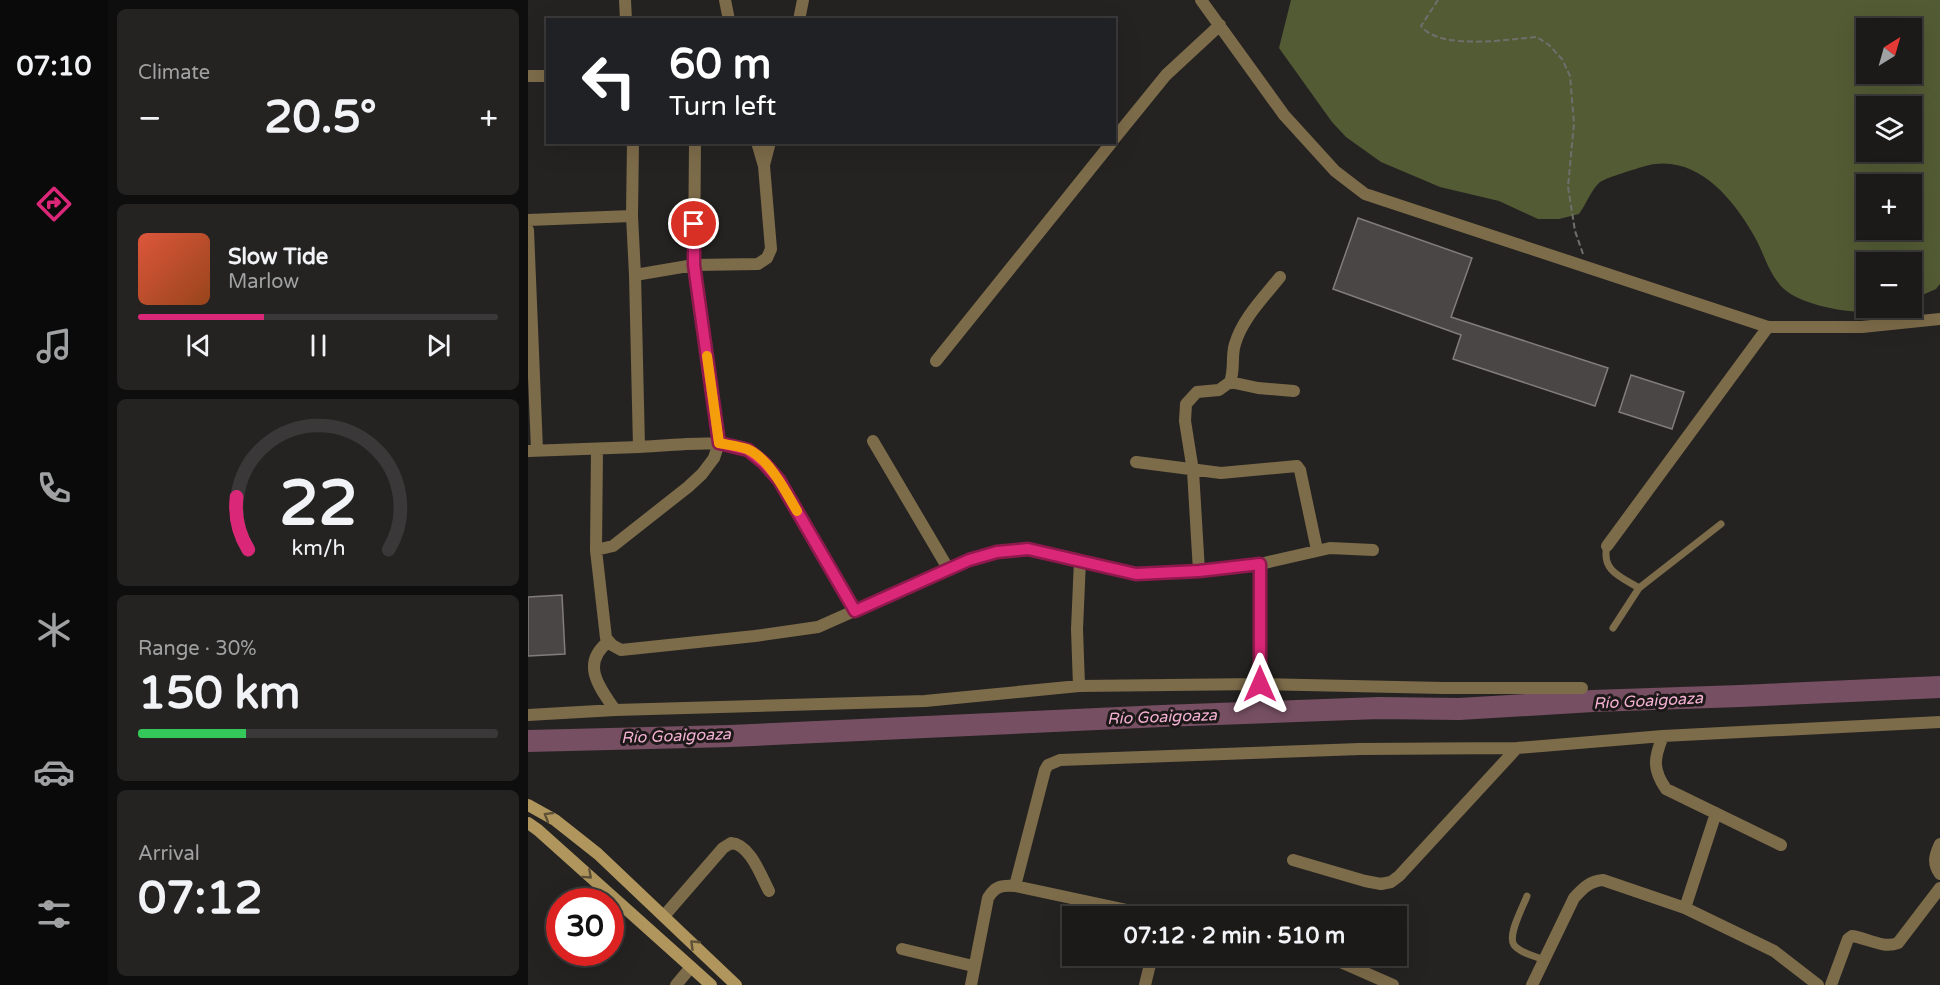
<!DOCTYPE html>
<meta charset="utf-8">
<style>
body{margin:0;font-family:"Varela Round",sans-serif;background:#252322;color:#f1f3f6;height:100vh;display:flex;flex-direction:column;font-size:22px;white-space:nowrap}
*{box-sizing:border-box;margin:0}
p{font-size:20px;color:#a0a1a2}
.icon{flex:none;width:33px;height:33px;fill:none;stroke:currentColor;stroke-width:2;stroke-linecap:round;stroke-linejoin:round}
.map{position:relative;flex:1;overflow:hidden}
.details{display:flex;flex-direction:column;gap:9px;padding:9px;background:#0f0e0e;width:420px}
.details>*{flex:none}
.guide{position:absolute;left:18px;top:18px;width:570px;height:126px;border-radius:0px;box-shadow:0 6px 24px #0002,0 0 0 2px #3a3838;background:#202124;color:#fff;overflow:hidden}
.needle{width:39px;rotate:37deg}
.buttons{position:absolute;left:1328px;top:18px;display:grid;gap:12px}
.buttons a{display:grid;place-items:center;width:66px;height:66px;border-radius:0px;background:#1c1a19;box-shadow:0 6px 24px #0002,0 0 0 2px #3a3838;font-size:30px}
.speed{position:absolute;left:18px;top:888px;display:flex;gap:12px;font-size:30px;font-weight:700;text-align:center}
.speed>*{display:grid;place-content:center;width:78px;height:78px;border-radius:50%;background:#1c1a19;box-shadow:0 6px 24px #0002,0 0 0 2px #3a3838;line-height:1}
.speed .limit{border:9px solid #d22;background:#fff;color:#111}
.pin{position:absolute;display:grid;place-items:center;width:51px;height:51px;color:#fff;margin:-26px;border:3px solid #fff;border-radius:50%;box-shadow:0 2px 6px #0007}
.me{position:absolute;width:66px;margin:-33px;rotate:0deg;stroke-linejoin:round;filter:drop-shadow(0 0 4px #0008)}
.turn{display:flex;align-items:center;gap:21px;height:126px;padding:0 24px;font-size:27px}
.turn .icon{width:78px;height:78px;stroke-width:2.5}
.turn b{display:block;font-size:42px;line-height:51px}
.big{font-size:45px;font-weight:800;line-height:1.1}
.details .card{flex:1;display:flex;flex-direction:column;justify-content:center;gap:9px;min-width:0;padding:0 21px;border-radius:9px;background:#252322}
.details .dial{align-items:center;gap:0}
.dial svg{height:156px;overflow:visible;fill:none;stroke:#3a3838;stroke-width:7;stroke-linecap:round;text-anchor:middle}
.dial text{fill:#f1f3f6;stroke:none}
.song{display:flex;align-items:center;gap:18px}
.cover{width:72px;height:72px;border-radius:9px;background:linear-gradient(135deg,hsl(10 70% 55%),hsl(20 70% 35%))}
.played{height:6px;border-radius:3px;background:linear-gradient(90deg,#db2777 35%,#3a3838 35%)}
.keys{display:flex;justify-content:space-around;direction:ltr}
.heat{display:flex;justify-content:space-between;align-items:center;font-size:33px;direction:ltr}
.charge{height:9px;border-radius:4px;background:linear-gradient(90deg,#34c759 30%,#3a3838 0)}
.trip{position:absolute;left:534px;top:906px;width:345px;height:60px;border-radius:0px;background:#1c1a19;box-shadow:0 6px 24px #0002,0 0 0 2px #3a3838;font-weight:800;line-height:60px;text-align:center}
main{display:flex;flex:1;min-height:0}
.tabs{display:flex;flex-direction:column;width:108px;justify-content:space-around;align-items:center;background:#0b0a0a;color:#a0a1a2}
.tabs .icon{width:42px;height:42px}
.tabs .selected{color:#db2777}
.tabs b{font-size:27px;color:#f1f3f6}
.map>svg:first-child{display:block}
</style>
<main>
<nav class="tabs">
<b>07:10</b>
<svg class="icon selected" aria-label="directions" viewBox="0 0 24 24"><path d="M12 3l9 9-9 9-9-9zM9 14v-3h6M13 9l2 2-2 2"/></svg>
<svg class="icon" aria-label="music" viewBox="0 0 24 24"><path d="M9 18V5l10-2v13"/><circle cx="6" cy="18" r="3"/><circle cx="16" cy="16" r="3"/></svg>
<svg class="icon" aria-label="phone" viewBox="0 0 24 24"><path d="M5 4h4l2 5-3 2q2 4 5 5l2-3 5 2v4C11 20 4 13 5 4z"/></svg>
<svg class="icon" aria-label="climate" viewBox="0 0 24 24"><path d="M12 3v18M4 7l16 10M4 17L20 7"/></svg>
<svg class="icon" aria-label="car" viewBox="0 0 24 24"><path d="M5 17H2v-5l4-1 3-4h7l3 4 3 1v5h-3M9 17h6M6 11h13"/><circle cx="7" cy="17" r="2"/><circle cx="17" cy="17" r="2"/></svg>
<svg class="icon" aria-label="filters" viewBox="0 0 24 24"><path d="M4 7h16M4 17h16"/><circle cx="9" cy="7" r="2"/><circle cx="15" cy="17" r="2"/></svg>
</nav>
<section class="details">
<div class="card"><p>Climate</p>
<div class="heat"><a>−</a><b class="big">20.5°</b><a>+</a></div>
</div>
<div class="card">
<div class="song"><i class="cover"></i><div><b>Slow Tide</b><p>Marlow</p></div></div>
<div class="played"></div>
<div class="keys"><svg class="icon" aria-label="previous" viewBox="0 0 24 24"><path d="M18 5L8 12l10 7zM5 5v14"/></svg><svg class="icon" aria-label="pause" viewBox="0 0 24 24"><path d="M8 5v14M16 5v14"/></svg><svg class="icon" aria-label="next" viewBox="0 0 24 24"><path d="M6 5l10 7-10 7zM19 5v14"/></svg></div>
</div>
<div class="card dial"><svg viewBox="0 0 100 80">
<path d="M14 69A42 42 0 1 1 86 69"/>
<path d="M14 69A42 42 0 0 1 8 42" stroke="#db2777"/>
<text x="50" y="56" font-size="32" font-weight="700">22</text>
<text x="50" y="72" font-size="11">km/h</text>
</svg></div>
<div class="card"><p>Range · 30%</p><b class="big">150 km</b><div class="charge"></div></div>
<div class="card"><p>Arrival</p><b class="big">07:12</b></div>
</section>
<div class="map">
<svg width="1412" height="985" viewBox="0 0 1412 985">
<rect width="100%" height="100%" fill="#252321"/>
<path fill="#535b34" fill-rule="evenodd" d="M763,0H1412V284L1408,289L1383,300V262H1338V308H1365C1340,318 1277,308 1256,289C1240,274 1236,252 1225,234C1202,194 1164,151 1114,167C1105,170 1076,178 1071,183C1064,189 1057,206 1051,214L1031,219H1010L971,201L912,187L853,162L818,137L804,122L751,48ZM1338,28H1383V74H1338ZM1338,106H1383V152H1338ZM1338,184H1383V230H1338Z"/>
<g fill="none" stroke-linecap="round" stroke-linejoin="round">
<path stroke="#774f63" stroke-width="22" d="M0,741L202,736L634,716L851,708L931,709L1065,701L1212,696L1412,687"/>
</g>
<path fill="#4a4646" stroke="#817d7d" stroke-width="1.5" d="M830,218L944,258L923,317L1080,368L1067,406L925,359L933,335L805,289Z
M1103,375L1156,392L1144,429L1091,412Z
M34,595L37,654L0,656V597Z"/>
<g fill="none" stroke-linecap="round" stroke-linejoin="round">
<path stroke="#706e6c" stroke-width="2" stroke-dasharray="6 3" stroke-linecap="butt" d="M910,0L893,26C912,51 982,39 1009,37L1021,45L1034,59L1042,76L1046,123L1040,187L1047,231L1055,254"/>
<path stroke="#7d6c4a" stroke-width="7" d="M1079,546C1073,571 1093,577 1111,588
M1085,628L1111,588L1193,524
M999,896C995,907 979,935 986,945C992,953 1007,956 1016,960"/>
<path stroke="#7d6c4a" stroke-width="12" d="M97,0L98,20
M197,0L201,20
M673,0L756,115L807,171L837,194L1240,327H1334L1412,319
M271,20L275,0
M0,76H20
M586,139L638,75L692,25
M236,165L242,142
M0,220L104,216
M0,230L9,450
M107,275L166,265L230,264L239,258L243,249L236,166L229,142
M408,361L584,142
M702,382L730,388L766,391
M345,441L421,570
M111,447C137,446 200,438 221,450C233,457 242,470 251,480L327,611
M69,449L68,550L78,638L84,645L93,650L227,636L290,627L441,560L469,552L500,549L608,574L671,571L732,564L802,548L845,550
M0,451L111,447L107,275L104,216L105,142
M608,462L693,473L769,466L772,470L789,550
M1079,546L1240,327
M68,550L85,546L160,487L174,474L186,458L191,443L166,265L167,142
M732,564V684
M671,571L665,471L657,421L658,404L669,392L691,390L702,382C707,369 703,356 707,344C714,319 736,297 752,277
M80,642C52,664 72,688 87,710
M551,686L549,629L552,560
M0,715L87,710L397,701L551,686L732,684L915,688H1054
M1135,736C1126,758 1124,769 1138,789L1253,845
M1412,844C1407,855 1404,863 1412,874
M765,860L837,881L853,884L863,882L871,876L989,748
M487,886L517,770L520,765L532,760L832,749L989,748L1135,736L1412,722
M1157,908L1188,813
M136,916L195,848L203,843C222,844 233,876 241,891
M374,949L445,966
M799,956L865,985
M148,985L163,967
M443,985L460,898C467,886 474,885 487,886L627,916
M617,985L624,956
M1004,985L1046,898C1055,888 1062,881 1075,880L1157,908L1246,951L1290,985
M1303,985L1320,939L1324,936C1339,938 1355,949 1370,943L1412,888"/>
<path stroke="#b0965d" stroke-width="12" d="M0,805L27,820L70,854L208,985
M0,823L10,830L183,985"/>
</g>
<defs><path id="oneway-chevron" d="M-2-3.5L2.5 0L-2 3.5" fill="none" stroke-width="1.6" stroke-linecap="round" stroke-linejoin="round" transform="scale(1.5)"/></defs>
<g stroke="#5f5137">
<use href="#oneway-chevron" transform="translate(20 816) rotate(-150)"/>
<use href="#oneway-chevron" transform="translate(60 875) rotate(42)"/>
<use href="#oneway-chevron" transform="translate(166 944) rotate(-136)"/>
</g>
<g fill="none" stroke-linecap="round" stroke-linejoin="round">
<defs>
<path id="route" d="M166,224V265L191,443L220,450L236,463L251,480L327,611L441,560L469,552L500,549L608,574L671,571L732,564V684"/>
</defs>
<use href="#route" stroke="#8e194d" stroke-width="15"/>
<use href="#route" stroke="#db2777" stroke-width="10"/>
<path stroke="#f59e0b" stroke-width="10" d="M179,356L191,443C200,445 210,446 219,449C241,458 258,492 269,511"/>
</g>
<g text-anchor="middle" stroke-width="6" stroke-linejoin="round" paint-order="stroke">
<g font-size="16" font-style="italic" fill="#f5b1d3" stroke="#1c1918">
<text transform="translate(1120 700) rotate(-3)" y="6">Río Goaigoaza</text>
<text transform="translate(634 716) rotate(-2)" y="6">Río Goaigoaza</text>
<text transform="translate(148 735) rotate(-2)" y="6">Río Goaigoaza</text>
</g>
</g>
</svg>
<div class="buttons">
<a><svg class="needle" viewBox="-14 -14 28 28"><path d="M0-13l5 13h-10z" fill="#e53935"/><path d="M0 13l5-13h-10z" fill="#a0a1a2"/></svg></a>
<a><svg class="icon" aria-label="layers" viewBox="0 0 24 24"><path d="M12 4l9 5-9 5-9-5zM3 14l9 5 9-5"/></svg></a>
<a>+</a>
<a>−</a>
</div>
<div class="speed"><div class="limit">30</div></div>
<div class="pin" style="left:166px;top:224px;background:#d93025"><svg class="icon" aria-label="arrive" viewBox="0 0 24 24"><path d="M6 21V4h12l-3 4 3 4H6"/></svg></div>
<svg class="me" style="left:732px;top:684px" viewBox="-20 -20 40 40"><path d="M0-17L14 15 0 8-14 15z" fill="#db2777" stroke="#fff" stroke-width="4"/></svg>
<div class="trip">07:12 · 2 min · 510 m</div>
<div class="guide">
<div class="turn"><svg class="icon" aria-label="left" viewBox="0 0 24 24"><path d="M17 20v-9H6M10 6l-5 5 5 5"/></svg><div><b>60 m</b>Turn left</div></div>
</div>
</div>
</main>
